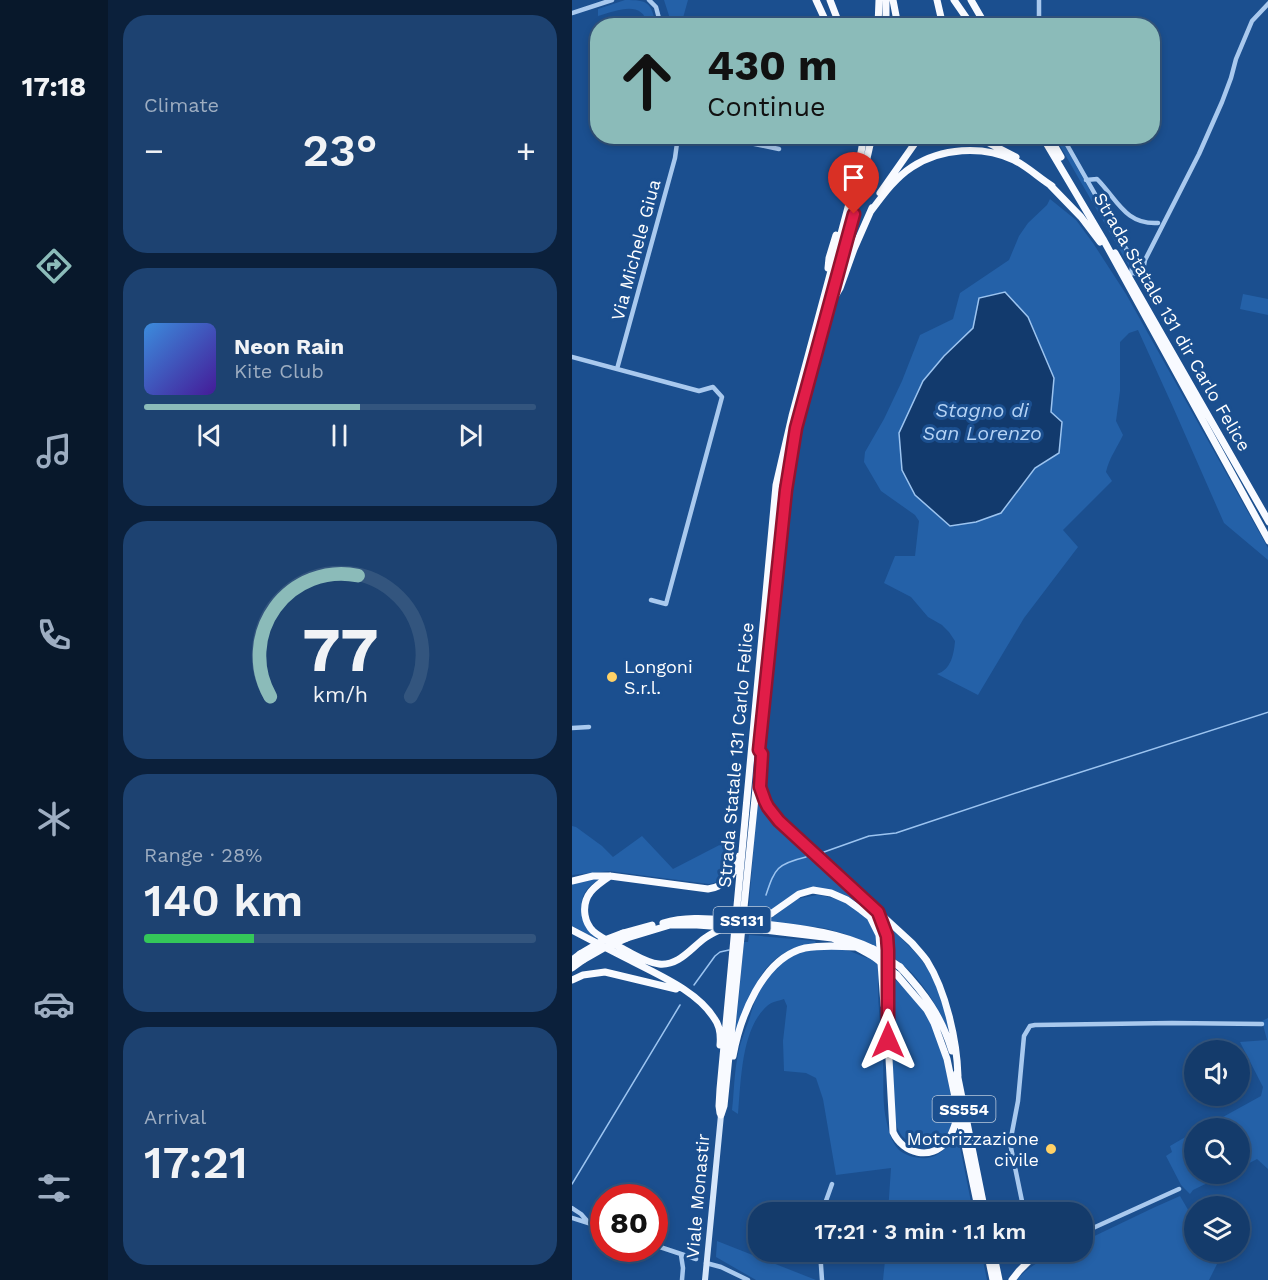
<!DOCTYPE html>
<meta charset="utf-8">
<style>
body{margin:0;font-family:"Work Sans",sans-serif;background:#1d4271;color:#f1f3f6;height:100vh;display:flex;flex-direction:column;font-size:22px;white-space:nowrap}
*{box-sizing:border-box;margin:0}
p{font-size:20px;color:#9dadc1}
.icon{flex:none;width:33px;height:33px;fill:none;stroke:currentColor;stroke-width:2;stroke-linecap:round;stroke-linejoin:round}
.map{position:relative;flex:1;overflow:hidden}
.side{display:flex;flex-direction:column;gap:15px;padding:15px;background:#0b203b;width:464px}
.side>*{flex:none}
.hud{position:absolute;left:18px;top:18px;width:570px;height:126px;border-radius:24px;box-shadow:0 3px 9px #0003,0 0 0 2px #33557e;background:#8bbbb9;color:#111;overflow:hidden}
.controls{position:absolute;left:612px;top:1040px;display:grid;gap:12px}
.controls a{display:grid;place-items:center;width:66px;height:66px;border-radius:50%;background:#143b6b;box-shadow:0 3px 9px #0003,0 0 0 2px #33557e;font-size:30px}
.speed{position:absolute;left:18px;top:1184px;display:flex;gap:12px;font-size:30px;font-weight:700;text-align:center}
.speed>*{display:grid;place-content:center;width:78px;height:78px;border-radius:50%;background:#143b6b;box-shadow:0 3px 9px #0003,0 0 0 2px #33557e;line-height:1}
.speed .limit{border:9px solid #d22;background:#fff;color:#111}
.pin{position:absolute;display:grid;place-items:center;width:51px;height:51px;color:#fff;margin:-62px -26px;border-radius:50% 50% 50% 0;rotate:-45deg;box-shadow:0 0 6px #0007}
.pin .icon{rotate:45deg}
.me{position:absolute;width:66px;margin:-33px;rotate:0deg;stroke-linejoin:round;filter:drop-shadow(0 0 4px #0008)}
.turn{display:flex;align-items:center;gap:21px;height:126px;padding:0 18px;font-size:27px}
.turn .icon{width:78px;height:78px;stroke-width:2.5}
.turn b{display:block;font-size:42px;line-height:51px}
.big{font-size:45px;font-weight:600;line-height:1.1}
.side .tile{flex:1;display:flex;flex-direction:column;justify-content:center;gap:9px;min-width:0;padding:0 21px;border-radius:24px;background:#1d4271}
.side .dial{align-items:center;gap:0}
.dial svg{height:156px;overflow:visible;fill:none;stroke:#33557e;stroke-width:7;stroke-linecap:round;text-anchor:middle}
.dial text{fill:#f1f3f6;stroke:none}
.song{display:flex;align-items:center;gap:18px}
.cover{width:72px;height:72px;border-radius:9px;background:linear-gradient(135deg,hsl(210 70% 55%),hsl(260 70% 35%))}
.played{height:6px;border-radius:3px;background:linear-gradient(90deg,#8bbbb9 55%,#33557e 55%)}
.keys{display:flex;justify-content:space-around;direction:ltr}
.heat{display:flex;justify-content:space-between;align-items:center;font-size:33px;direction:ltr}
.charge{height:9px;border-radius:4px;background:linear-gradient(90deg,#34c759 28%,#33557e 0)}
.trip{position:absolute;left:176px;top:1202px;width:345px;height:60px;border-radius:24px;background:#143b6b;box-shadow:0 3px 9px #0003,0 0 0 2px #33557e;font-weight:600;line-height:60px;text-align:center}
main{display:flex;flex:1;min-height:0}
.menu{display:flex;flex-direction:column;width:108px;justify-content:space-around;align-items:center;background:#08182b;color:#9dadc1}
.menu .icon{width:42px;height:42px}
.menu .active{color:#8bbbb9}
.menu b{font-size:27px;color:#f1f3f6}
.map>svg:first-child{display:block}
</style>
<main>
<nav class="menu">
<b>17:18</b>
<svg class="icon active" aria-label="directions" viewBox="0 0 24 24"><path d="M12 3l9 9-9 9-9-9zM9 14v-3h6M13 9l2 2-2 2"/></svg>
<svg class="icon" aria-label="music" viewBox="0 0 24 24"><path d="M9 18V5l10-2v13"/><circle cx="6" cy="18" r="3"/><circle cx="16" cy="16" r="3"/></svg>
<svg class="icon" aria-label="phone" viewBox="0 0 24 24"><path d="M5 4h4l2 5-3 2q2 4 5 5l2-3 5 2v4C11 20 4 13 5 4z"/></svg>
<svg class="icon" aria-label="climate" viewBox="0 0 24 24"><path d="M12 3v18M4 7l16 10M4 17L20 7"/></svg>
<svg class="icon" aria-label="car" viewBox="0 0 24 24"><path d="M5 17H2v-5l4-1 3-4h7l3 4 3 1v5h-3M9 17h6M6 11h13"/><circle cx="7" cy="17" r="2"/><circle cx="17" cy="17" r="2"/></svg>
<svg class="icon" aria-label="filters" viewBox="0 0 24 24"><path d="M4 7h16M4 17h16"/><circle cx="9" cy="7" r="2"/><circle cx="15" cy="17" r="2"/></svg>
</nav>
<section class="side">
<div class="tile"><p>Climate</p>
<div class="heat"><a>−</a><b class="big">23°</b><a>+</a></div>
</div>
<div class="tile">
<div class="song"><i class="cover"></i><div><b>Neon Rain</b><p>Kite Club</p></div></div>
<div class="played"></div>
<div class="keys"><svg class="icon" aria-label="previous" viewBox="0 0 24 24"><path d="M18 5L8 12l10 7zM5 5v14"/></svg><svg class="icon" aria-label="pause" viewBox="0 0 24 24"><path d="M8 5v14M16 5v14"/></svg><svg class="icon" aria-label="next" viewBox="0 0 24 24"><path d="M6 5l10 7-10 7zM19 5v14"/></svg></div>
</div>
<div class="tile dial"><svg viewBox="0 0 100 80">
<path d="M14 69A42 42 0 1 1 86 69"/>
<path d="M14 69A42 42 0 0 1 59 7" stroke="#8bbbb9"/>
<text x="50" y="56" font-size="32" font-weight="700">77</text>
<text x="50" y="72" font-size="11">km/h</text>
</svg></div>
<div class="tile"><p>Range · 28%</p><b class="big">140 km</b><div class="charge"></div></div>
<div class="tile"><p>Arrival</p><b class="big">17:21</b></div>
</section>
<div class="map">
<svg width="697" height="1280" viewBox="0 0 697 1280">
<rect width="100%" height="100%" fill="#1b4f8f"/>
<path fill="#2461a8" d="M53,0C76,0 79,2 84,25H76C70,0 47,10 26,16V9Z
M92,0H116L109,25H100Z
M483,137H488L557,260V266Z
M478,199L504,220L521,243L554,294L696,548V560L652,523L601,407L566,330L557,333L548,342V391L544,421L551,435C545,448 537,458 534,472L540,481L491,530L506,547L452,618L406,695L365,674C379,670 382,654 383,641L377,632L370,625L356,617L339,597L312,583L323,556H343L347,521L343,515L309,491L292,462L293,452L312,419L330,381L348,335L381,319L388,293L437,260L447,236L456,223L475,205Z
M671,294L696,299V315L668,309Z
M186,792L191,804L197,813L303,914C308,925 315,935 311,947C310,926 303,919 288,905C268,887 238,883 216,898C203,906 192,921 176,918Z
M0,826L4,827L30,846L41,857L70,836L101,869L163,837C161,860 164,879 137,884L37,871L0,875Z
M29,878C25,881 20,884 17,887C0,906 16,922 27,938L25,939L0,926V883L9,880Z
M245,895C266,897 292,909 302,929C310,944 307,971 306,987C306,1011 310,1036 311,1060C312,1079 310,1101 314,1119C316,1129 319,1141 326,1149C333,1156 346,1159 355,1158C370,1156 377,1144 385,1132L401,1212H316L319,1168L264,1175L251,1099L244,1078L234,1073L212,1071L211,1041L215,1006L212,999C206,1001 199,1002 195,1006C169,1029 169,1082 166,1114L160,1110C162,1094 162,1076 165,1060C167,1046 172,1033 177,1020C181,1007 185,993 192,981C210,954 246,942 278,951C283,953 289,956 295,958L296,943L273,934L252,928L194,922L225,899Z
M315,925C331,940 349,955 359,975C368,991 372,1011 377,1029L376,1030C367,1009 354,987 337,970C331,965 325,960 318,955Z
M177,935L243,941L244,943C189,950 180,990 165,1035L163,1034L172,942H176Z
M319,975C332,989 350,1003 358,1021C372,1050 377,1084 382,1115C379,1137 365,1151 342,1143C337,1142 334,1140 330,1136C326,1131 324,1125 322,1118Z
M696,1018V1169L685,1159L668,1168V1128H631L689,1096L691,1087L668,1042L695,1040L690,1021Z
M622,1132V1173H656L621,1190L618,1194L609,1185L594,1156L600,1152L598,1146Z
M608,1196L622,1220V1251H640L646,1262L637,1280H445C454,1268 475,1256 490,1251C496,1250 504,1251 510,1251V1242L581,1208Z
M145,1241L244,1280H184L144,1257Z
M314,1251H409L415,1280H311Z"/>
<path fill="#123a6d" stroke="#9cc4f0" stroke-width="1.5" d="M433,292L456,317L482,378L479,412L490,422L487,453L463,468L429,513L404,522L378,526L343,495L330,470L327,433L351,381L372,356L401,328L407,298Z"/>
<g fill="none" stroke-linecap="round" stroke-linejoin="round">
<path stroke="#9cc4f0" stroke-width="1.5" d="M252,852L297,836L324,833L456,789L697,712
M194,895C203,868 205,864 234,857
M122,985L143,956L148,952L157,950
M0,1184L108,1005"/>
<path stroke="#a9c9ee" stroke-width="4.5" d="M77,0L84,7L89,26
M467,0V26
M0,13L40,0
M144,136L207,149
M490,136L561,261L559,274
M514,180L525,179C545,199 553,225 586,223
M559,272L565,274L571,270L573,260L627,154L650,102L659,78L664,59L680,21L697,3
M0,357L127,391L141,387L150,397L94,604L79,600
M45,369L103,158L106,136
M0,728L17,727
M0,1208L9,1214L16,1222
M250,1212L260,1184
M454,1212L451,1206L438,1143L446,1101L452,1036L458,1026L463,1025L600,1023L690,1024
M0,1218L32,1228
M510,1233L607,1189
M82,1245L124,1259
M248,1251L250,1280
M109,1255L111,1268L110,1280
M461,1257L472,1251
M134,1263L149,1267L176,1280"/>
<path stroke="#d6e6fa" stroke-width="6" d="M133,1280L149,1115"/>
<path stroke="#f8faff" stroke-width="7" d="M244,0L256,26
M258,0L268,26
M321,0L326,26
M365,0L371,26
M382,0L400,26
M399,0L414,26
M306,26L307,0
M314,26V0
M403,136L444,157
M470,136L531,239L697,541
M477,136L489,157
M478,185L509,217L528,242
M276,190L283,160
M308,193L348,136
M299,211C311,195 323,178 340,167C369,148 410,145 442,160C456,167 467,178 480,186
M543,253L697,522
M256,268L257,258L264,235
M261,300L268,288L282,249L300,208
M188,775C188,794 196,807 207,821L340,943C345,949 351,955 355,961C374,991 385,1041 386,1076
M38,876C23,886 10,895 13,915C14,921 17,927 21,931C30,939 43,944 53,950C63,955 75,963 87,964C107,966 119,948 133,938C140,933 147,930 154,927
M0,881L21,876H38L136,889C158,885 161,876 167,856
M307,914L315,936L316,950V1040L321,1132C331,1154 359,1161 375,1141C381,1134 383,1124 386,1115
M182,922L200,913L227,894L241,890L259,893L275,900L289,910L298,917L307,935L312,1005
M91,923C112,917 133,918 154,920
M185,923C225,928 265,931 301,949
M185,929L260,938L284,947L302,957
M0,930C21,941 42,952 62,962C89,976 126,992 142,1018C148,1026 149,1035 148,1045
M51,933L80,925
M55,938L98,925H125L153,927
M0,960L8,954
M328,967C353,994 369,1015 380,1051
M0,968L11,960
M325,975L355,1010L362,1023L375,1059L407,1212
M0,980L11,975L33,972L104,989
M161,1056C168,1018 190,958 233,948C250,945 266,946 284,947
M385,1073L413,1212
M148,1113L147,1106L148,1089L204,485L220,416L285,174L292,136
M149,1115L152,1106L214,490L224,428L287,194L300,136
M415,1251L421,1280
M421,1251L427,1280
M428,1251C437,1261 449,1260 461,1257
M440,1280L447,1271L461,1257"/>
<path stroke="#f8faff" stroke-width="7" d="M154,920L182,922
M162,927L185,929
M301,949L328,967
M8,954L30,941L51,933
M302,957L325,975
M11,960L32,948L55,938"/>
</g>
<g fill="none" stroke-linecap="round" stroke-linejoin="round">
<defs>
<path id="route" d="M282,214L224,428L214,490L187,750L190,754L188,787L193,801L196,807L207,821L306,912L315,936L316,950V1040"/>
</defs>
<use href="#route" stroke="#92132f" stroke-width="15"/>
<use href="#route" stroke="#e11d48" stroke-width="10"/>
</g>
<g fill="#ffd166" stroke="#1b4f8f" stroke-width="2">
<circle cx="40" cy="677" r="6"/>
<circle cx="479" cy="1149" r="6"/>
</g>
<g text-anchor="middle" stroke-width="6" stroke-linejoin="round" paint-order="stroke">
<g fill="#1b4f8f" stroke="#bbcadd" stroke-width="1.5">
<rect x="141.5" y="907" width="57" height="26" rx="4.5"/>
<rect x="360.5" y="1096" width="63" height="26" rx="4.5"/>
</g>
<g font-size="16" font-weight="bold" fill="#fff">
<text x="170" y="926">SS131</text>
<text x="392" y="1115">SS554</text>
</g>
<g font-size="18" fill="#fff" stroke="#1b4f8f">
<text transform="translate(64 250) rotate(-75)" y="6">Via Michele Giua</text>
<text transform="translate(600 322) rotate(60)" y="6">Strada Statale 131 dir Carlo Felice</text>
<text transform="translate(164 755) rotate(-85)" y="6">Strada Statale 131 Carlo Felice</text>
<text transform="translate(126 1196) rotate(-85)" y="6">Viale Monastir</text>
</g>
<g font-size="18" fill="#fff" stroke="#1b4f8f" text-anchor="start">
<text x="52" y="673">Longoni<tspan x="52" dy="21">S.r.l.</tspan></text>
<text x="467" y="1145" text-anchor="end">Motorizzazione<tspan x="467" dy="21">civile</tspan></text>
</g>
<g font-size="20" font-style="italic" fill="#b5d3f5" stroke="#1b4f8f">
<text x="410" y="417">Stagno di<tspan x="410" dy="23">San Lorenzo</tspan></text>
</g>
</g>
</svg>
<div class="controls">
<a><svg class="icon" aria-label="sound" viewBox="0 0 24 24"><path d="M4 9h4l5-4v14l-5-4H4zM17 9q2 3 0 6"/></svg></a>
<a><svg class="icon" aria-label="search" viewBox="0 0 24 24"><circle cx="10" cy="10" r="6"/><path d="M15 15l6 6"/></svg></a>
<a><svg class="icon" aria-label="layers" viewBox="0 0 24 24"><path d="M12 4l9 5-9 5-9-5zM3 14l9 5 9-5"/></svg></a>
</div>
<div class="speed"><div class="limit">80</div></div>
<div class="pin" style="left:282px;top:214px;background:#d93025"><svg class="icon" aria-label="arrive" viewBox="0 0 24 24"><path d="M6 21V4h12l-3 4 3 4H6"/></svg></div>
<svg class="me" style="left:316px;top:1040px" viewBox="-20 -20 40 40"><path d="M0-17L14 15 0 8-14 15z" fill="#e11d48" stroke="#fff" stroke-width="4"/></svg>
<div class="trip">17:21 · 3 min · 1.1 km</div>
<div class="hud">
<div class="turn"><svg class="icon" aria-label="ahead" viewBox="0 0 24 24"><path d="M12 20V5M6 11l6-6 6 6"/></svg><div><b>430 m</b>Continue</div></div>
</div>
</div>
</main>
